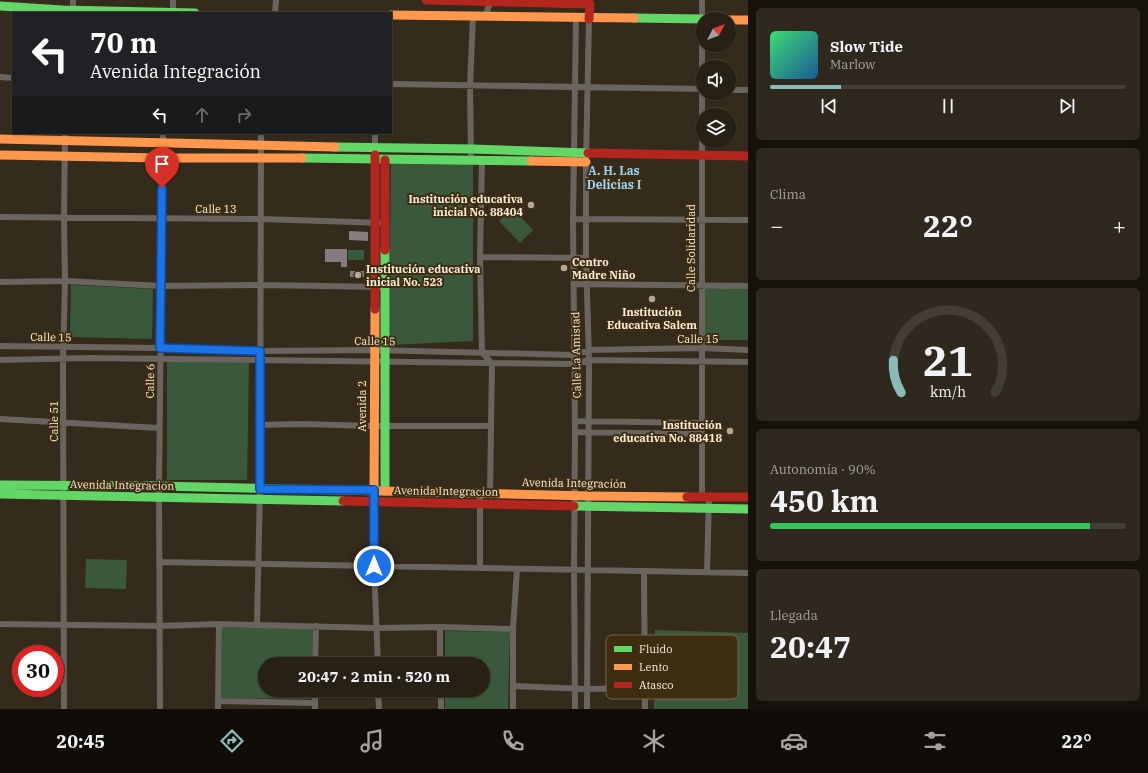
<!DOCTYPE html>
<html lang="es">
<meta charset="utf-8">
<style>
body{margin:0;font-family:"IBM Plex Serif",serif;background:#2f281e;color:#f1f3f6;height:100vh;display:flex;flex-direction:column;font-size:15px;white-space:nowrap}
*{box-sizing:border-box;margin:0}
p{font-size:13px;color:#a4a3a0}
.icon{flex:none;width:22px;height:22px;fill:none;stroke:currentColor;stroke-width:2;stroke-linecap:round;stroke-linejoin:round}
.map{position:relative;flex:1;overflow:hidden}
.sheet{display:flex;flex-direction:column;gap:8px;padding:8px;background:#15120c;width:400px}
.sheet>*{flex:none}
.guide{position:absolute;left:12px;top:12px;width:380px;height:122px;border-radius:0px;box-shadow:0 1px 3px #0004,0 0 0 1px #433e34;background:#202124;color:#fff;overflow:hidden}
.needle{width:26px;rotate:48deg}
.controls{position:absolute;left:696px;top:12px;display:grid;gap:8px}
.controls a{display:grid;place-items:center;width:40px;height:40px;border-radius:50%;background:#272015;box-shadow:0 1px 3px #0004,0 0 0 1px #433e34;font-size:20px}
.speed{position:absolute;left:12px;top:645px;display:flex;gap:8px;font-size:20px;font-weight:700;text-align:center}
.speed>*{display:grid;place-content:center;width:52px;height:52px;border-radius:50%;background:#272015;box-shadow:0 1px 3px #0004,0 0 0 1px #433e34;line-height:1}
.speed .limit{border:6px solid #d22;background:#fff;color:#111}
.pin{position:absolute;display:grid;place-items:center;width:34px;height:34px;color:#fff;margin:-41px -17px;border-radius:50% 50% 50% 0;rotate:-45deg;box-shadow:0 0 4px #0007}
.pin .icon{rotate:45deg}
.me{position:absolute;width:44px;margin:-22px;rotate:0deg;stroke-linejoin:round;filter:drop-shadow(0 0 3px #0008)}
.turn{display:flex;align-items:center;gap:14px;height:84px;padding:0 12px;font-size:18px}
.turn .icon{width:52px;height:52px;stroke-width:2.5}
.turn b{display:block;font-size:28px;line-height:34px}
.lanes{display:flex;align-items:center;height:38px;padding:0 12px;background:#0003;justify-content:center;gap:20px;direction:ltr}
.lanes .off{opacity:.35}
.big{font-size:30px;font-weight:700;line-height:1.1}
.sheet .tile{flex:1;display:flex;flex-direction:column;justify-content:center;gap:6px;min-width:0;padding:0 14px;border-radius:6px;background:#2f281e}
.sheet .dial{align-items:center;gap:0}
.dial svg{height:104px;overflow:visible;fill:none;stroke:#433e34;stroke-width:7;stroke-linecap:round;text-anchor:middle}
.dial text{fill:#f1f3f6;stroke:none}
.song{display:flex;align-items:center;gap:12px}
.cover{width:48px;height:48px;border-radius:6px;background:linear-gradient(135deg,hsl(140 70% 55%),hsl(210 70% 35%))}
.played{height:4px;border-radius:2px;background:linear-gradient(90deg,#8bbbb9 20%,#433e34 20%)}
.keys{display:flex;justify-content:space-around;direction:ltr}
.heat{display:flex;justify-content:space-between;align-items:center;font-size:22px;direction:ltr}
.charge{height:6px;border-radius:3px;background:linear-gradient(90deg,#34c759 90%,#433e34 0)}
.trip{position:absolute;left:258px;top:657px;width:232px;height:40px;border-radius:20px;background:#272015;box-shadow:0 1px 3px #0004,0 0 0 1px #433e34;font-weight:700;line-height:40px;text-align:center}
.tab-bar{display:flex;height:64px;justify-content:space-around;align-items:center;background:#100d08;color:#a4a3a0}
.tab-bar .icon{width:28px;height:28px}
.tab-bar .active{color:#8bbbb9}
.tab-bar b{font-size:18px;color:#f1f3f6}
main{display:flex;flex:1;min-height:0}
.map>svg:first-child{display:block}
</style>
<main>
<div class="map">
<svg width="748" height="709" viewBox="0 0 748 709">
<rect width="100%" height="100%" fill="#342b1c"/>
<path fill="#3a593c" d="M473,160V341L389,345L391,161Z
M512,208L533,230L520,243L499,221Z
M348,250H364V260H348Z
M71,285L153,289L152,339L70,337Z
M703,285L748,286V340H703Z
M167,361L249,363L247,480H167Z
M86,559L127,560L126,589L85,588Z
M222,627L313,629L312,664H265V690H311V699L221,698Z
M655,630L748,633V709H654Z
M445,631L510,632L508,709H445V690H483V664H445Z"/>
<path fill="#887a81" d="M349,231L368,232V241L349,240Z
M325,249H347V267H341V262H325Z
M350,271H364V277H350Z"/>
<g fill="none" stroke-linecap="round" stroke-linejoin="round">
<path stroke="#6a645e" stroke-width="6" d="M702,0V497
M73,10V0
M173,12V0
M275,13L276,0
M485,17L491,0
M0,77L13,78
M391,84L703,89
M729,90H748
M375,147V133
M471,160L470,85L473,16
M482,161L480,257L482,353L492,363L490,493
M0,217L261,219L385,223
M573,219L748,220
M480,257L586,258
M0,282L65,281L161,286L261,285L385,287
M574,284L748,286
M0,346L160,348L260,351L374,350L574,355L589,350L702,348L748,350
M0,360L89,358L575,364L589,360L748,362
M0,419L159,428
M575,421L702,423
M260,425L301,424L374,426H491
M575,432L702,434
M374,491V566L378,664
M480,493V568
M159,562L748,573
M644,571L645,709
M707,572L709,497
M0,624L159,626L219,624L377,628L440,627L513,629
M257,625L260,489L261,133
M440,627V664
M315,664L316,626
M514,686L587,689L646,688
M378,690L379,709
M441,690V709
M218,701L315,703
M64,709L63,359L65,281L64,218L65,133
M160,709L159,486L163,133
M218,709L219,624
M315,709V690
M513,709V629L517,569
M575,709L574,570L575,432L573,219L576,18
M587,709L589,360L586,258V162L589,19"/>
<path stroke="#63d668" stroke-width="9" d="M0,6L63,10L195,13
M634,18L703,19
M335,147L472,149L588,153
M302,158L531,161
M385,250V491
M0,485L159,486L337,490
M0,494L343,501
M574,506L748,509"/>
<path stroke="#ff974d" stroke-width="9" d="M391,15L634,18
M729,20H748
M0,139L335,147
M0,155L162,158H302
M531,161L586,162
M337,490L589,496L687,497
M374,491L375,309"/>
<path stroke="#b3261e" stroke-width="9" d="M426,0L590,4L589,19
M588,153L748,156
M385,160V250
M375,309V155
M687,497H748
M343,501L574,506"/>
</g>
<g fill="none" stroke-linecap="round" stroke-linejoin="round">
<defs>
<path id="route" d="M162,188L160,348L260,351V489L374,490V566"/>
</defs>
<use href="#route" stroke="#114b97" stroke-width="10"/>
<use href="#route" stroke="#1a73e8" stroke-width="7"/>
</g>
<g fill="#b3a899" stroke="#3f2d11" stroke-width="1.5">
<circle cx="531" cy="205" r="4"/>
<circle cx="564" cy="268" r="4"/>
<circle cx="358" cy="275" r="4"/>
<circle cx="652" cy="299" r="4"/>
<circle cx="730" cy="431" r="4"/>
</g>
<g text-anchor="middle" stroke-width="4" stroke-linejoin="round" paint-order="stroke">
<g font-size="11" font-weight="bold" fill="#f7ecdc" stroke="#3f2d11" text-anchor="end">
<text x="523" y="203">Institución educativa<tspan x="523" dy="13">inicial No. 88404</tspan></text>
<text x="572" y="266" text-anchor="start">Centro<tspan x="572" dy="13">Madre Niño</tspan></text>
<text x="366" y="273" text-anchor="start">Institución educativa<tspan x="366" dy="13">inicial No. 523</tspan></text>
<text x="652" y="316" text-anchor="middle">Institución<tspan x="652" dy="13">Educativa Salem</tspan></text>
<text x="722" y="429">Institución<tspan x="722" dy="13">educativa No. 88418</tspan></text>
</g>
<g font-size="11" fill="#f7ecdc" stroke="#3f2d11">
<text x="216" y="213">Calle 13</text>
<text transform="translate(691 248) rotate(-90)" y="4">Calle Solidaridad</text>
<text transform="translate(51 337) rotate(1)" y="4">Calle 15</text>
<text x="698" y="343">Calle 15</text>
<text transform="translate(375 341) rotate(1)" y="4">Calle 15</text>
<text transform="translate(576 355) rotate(-91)" y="4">Calle La Amistad</text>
<text transform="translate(150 381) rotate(-89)" y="4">Calle 6</text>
<text transform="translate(362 406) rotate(-90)" y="4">Avenida 2</text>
<text transform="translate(54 421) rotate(-90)" y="4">Calle 51</text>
<text transform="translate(574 483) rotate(1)" y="4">Avenida Integración</text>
<text transform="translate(122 485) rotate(1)" y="4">Avenida Integracion</text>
<text transform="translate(446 491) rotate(1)" y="4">Avenida Integracion</text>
</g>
<g font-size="12" font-weight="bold" fill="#97d3f7" stroke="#3f2d11">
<text x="614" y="175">A. H. Las<tspan x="614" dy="14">Delicias I</tspan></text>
</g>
</g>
<rect x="606" y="635" width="132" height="64" rx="6" fill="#3f2d11" stroke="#76664e" stroke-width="1"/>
<rect x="614" y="646" width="18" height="6" fill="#63d668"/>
<rect x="614" y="664" width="18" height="6" fill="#ff974d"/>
<rect x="614" y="682" width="18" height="6" fill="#b3261e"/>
<g font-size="11" fill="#f7ecdc">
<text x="639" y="653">Fluido</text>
<text x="639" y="671">Lento</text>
<text x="639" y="689">Atasco</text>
</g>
</svg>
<div class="controls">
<a><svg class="needle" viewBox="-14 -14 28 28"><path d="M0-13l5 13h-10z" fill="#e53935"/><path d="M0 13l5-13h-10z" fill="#a4a3a0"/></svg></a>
<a><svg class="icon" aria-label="sound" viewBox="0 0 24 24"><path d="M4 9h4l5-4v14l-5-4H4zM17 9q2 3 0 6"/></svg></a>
<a><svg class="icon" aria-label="layers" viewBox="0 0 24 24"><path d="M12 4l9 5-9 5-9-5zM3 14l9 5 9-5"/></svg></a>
</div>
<div class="speed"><div class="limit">30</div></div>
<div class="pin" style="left:162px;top:188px;background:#d93025"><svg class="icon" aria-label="arrive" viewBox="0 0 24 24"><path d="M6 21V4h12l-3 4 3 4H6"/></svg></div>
<svg class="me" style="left:374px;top:566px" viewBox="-20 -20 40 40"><circle r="17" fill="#1a73e8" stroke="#fff" stroke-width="3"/><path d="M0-11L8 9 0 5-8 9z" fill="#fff"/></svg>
<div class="trip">20:47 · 2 min · 520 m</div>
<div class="guide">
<div class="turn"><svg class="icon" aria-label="left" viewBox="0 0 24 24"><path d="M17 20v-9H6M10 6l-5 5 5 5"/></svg><div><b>70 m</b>Avenida Integración</div></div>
<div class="lanes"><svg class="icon" aria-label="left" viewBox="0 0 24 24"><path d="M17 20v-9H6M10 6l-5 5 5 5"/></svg><svg class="icon off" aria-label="ahead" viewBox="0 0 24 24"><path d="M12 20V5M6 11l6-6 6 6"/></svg><svg class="icon off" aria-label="right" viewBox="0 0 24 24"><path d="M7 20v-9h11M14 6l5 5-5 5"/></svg></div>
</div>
</div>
<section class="sheet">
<div class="tile">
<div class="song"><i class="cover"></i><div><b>Slow Tide</b><p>Marlow</p></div></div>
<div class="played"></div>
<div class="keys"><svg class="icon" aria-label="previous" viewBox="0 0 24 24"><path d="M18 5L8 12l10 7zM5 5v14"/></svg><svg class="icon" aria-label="pause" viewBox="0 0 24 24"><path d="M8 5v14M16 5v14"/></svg><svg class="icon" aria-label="next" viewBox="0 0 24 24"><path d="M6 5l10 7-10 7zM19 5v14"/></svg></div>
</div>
<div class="tile"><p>Clima</p>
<div class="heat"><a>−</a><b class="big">22°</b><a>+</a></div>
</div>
<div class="tile dial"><svg viewBox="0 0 100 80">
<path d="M14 69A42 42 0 1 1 86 69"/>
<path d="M14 69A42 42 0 0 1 8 44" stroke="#8bbbb9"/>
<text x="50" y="56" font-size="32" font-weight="700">21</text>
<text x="50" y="72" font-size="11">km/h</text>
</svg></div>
<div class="tile"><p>Autonomía · 90%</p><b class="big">450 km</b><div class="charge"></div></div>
<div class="tile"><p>Llegada</p><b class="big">20:47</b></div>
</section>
</main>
<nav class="tab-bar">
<b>20:45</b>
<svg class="icon active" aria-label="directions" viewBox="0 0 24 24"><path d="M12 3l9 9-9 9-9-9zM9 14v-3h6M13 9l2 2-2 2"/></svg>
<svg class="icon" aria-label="music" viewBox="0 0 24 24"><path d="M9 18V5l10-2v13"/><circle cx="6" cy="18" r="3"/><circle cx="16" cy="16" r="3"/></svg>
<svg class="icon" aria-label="phone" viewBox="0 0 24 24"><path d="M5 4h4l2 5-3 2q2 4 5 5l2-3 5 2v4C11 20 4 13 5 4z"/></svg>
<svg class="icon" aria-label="climate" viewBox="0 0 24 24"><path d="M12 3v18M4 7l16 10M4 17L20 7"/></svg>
<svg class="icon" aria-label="car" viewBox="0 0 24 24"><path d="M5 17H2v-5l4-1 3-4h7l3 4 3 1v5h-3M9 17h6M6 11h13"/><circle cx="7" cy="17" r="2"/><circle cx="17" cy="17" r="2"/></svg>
<svg class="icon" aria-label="filters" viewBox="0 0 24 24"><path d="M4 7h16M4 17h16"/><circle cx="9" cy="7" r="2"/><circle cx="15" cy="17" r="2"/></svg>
<b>22°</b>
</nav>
